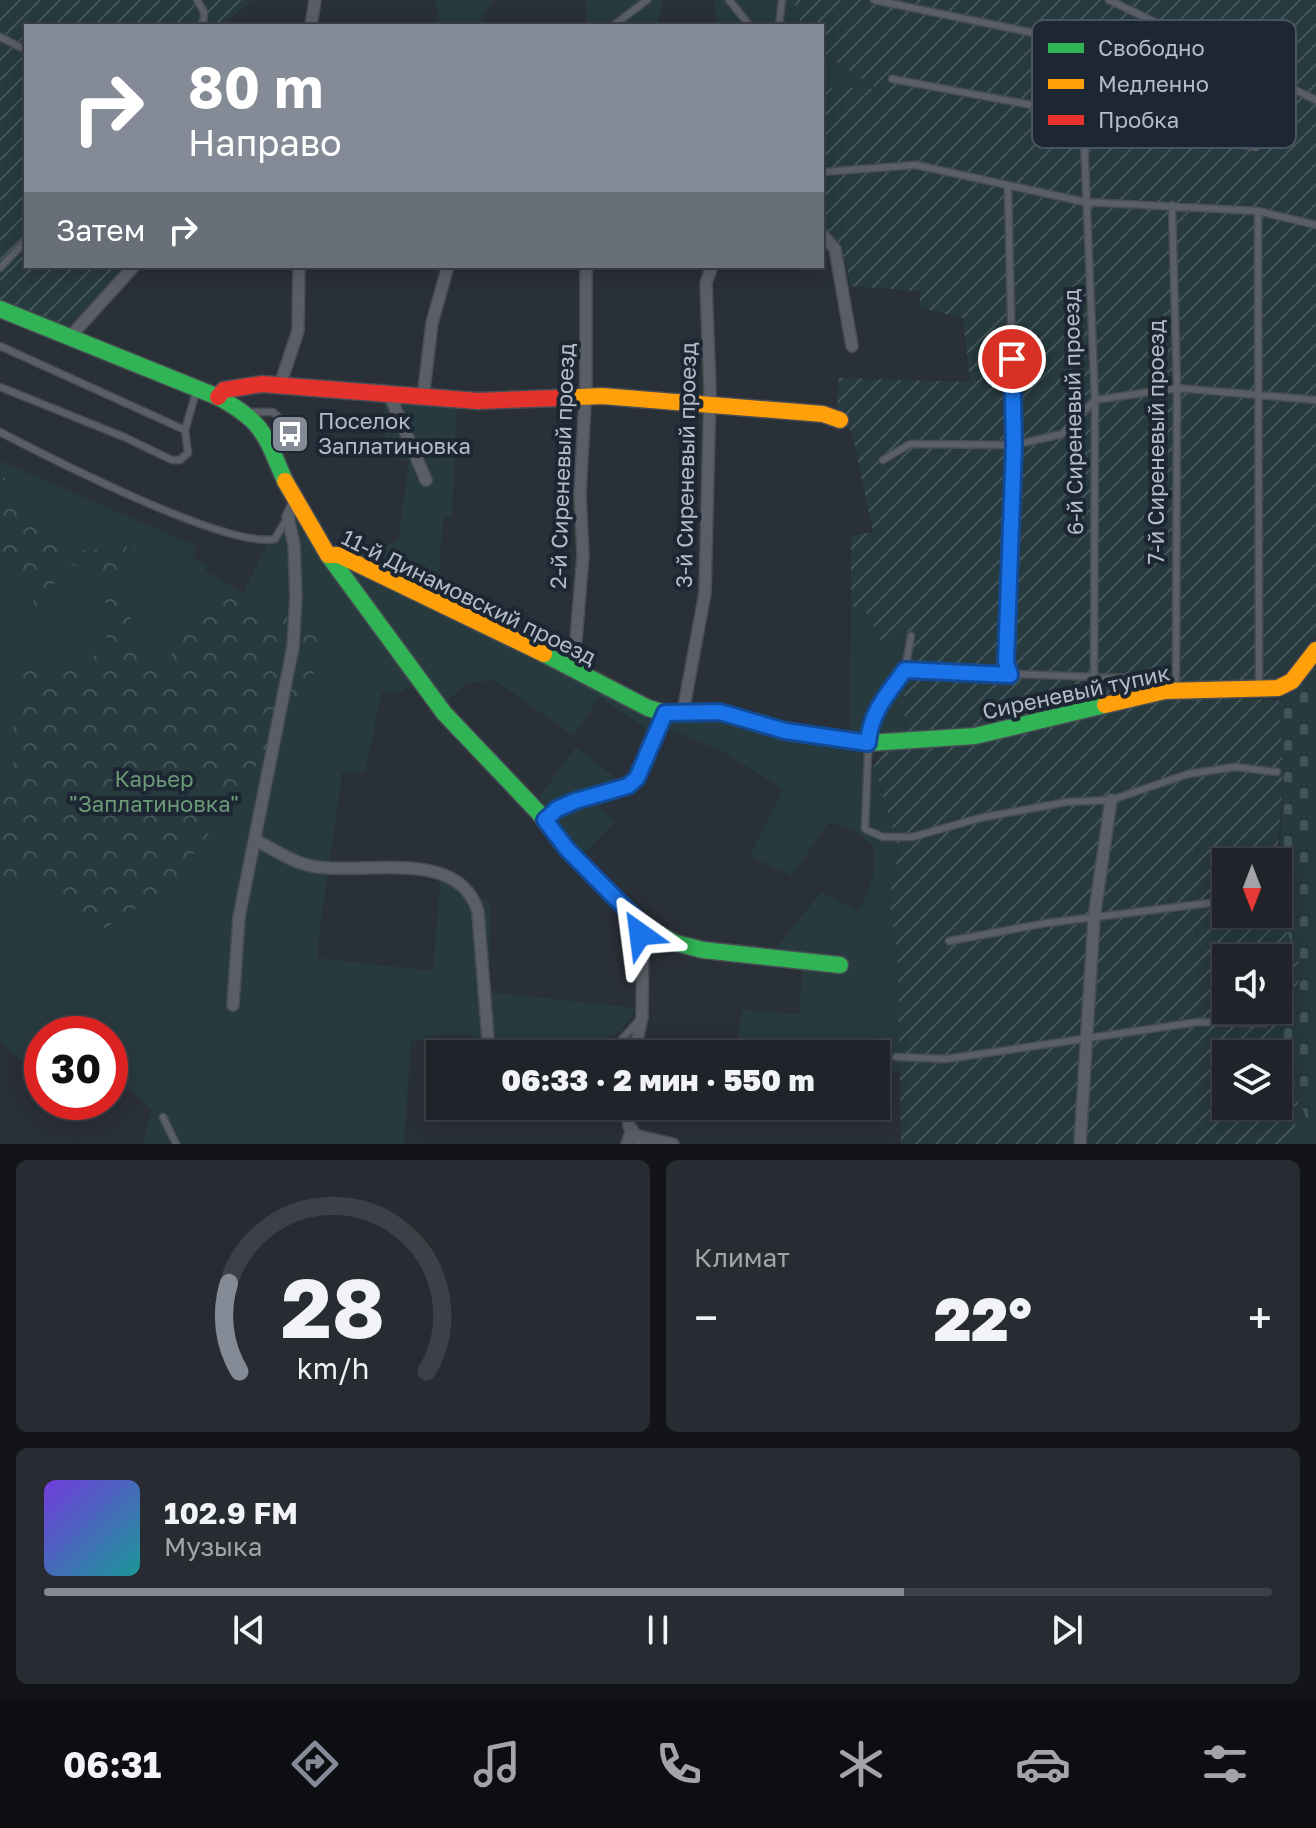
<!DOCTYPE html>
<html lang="ru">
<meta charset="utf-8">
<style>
body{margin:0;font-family:"Golos Text",sans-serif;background:#282c32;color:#f1f3f6;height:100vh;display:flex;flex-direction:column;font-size:30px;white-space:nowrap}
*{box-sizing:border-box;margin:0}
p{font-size:26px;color:#a2a4a8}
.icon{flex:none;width:44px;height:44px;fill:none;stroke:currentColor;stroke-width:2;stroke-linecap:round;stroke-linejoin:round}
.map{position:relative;height:1144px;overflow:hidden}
.panel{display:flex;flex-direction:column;gap:16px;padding:16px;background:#121417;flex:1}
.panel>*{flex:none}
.banner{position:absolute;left:24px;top:24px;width:800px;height:244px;border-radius:0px;box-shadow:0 4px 20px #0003,0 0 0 2px #3d4147;background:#848b96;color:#fff;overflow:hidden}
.needle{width:52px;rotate:180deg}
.buttons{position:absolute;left:1212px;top:848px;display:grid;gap:16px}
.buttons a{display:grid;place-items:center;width:80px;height:80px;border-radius:0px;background:#20242a;box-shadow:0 4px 20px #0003,0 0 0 2px #3d4147;font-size:40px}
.speed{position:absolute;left:24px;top:1016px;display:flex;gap:16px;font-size:40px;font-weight:700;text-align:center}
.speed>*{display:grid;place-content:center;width:104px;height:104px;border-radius:50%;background:#20242a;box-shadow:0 4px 20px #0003,0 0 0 2px #3d4147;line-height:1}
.speed .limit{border:12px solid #d22;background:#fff;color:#111}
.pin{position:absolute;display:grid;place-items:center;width:68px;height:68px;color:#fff;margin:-34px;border:4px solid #fff;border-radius:50%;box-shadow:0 2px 8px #0007}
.me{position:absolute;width:88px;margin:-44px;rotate:329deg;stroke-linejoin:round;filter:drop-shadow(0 0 6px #0008)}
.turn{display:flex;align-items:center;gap:28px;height:168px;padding:0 32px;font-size:36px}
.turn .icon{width:104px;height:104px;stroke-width:2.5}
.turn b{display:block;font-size:56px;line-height:68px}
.then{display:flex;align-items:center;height:76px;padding:0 32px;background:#0003;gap:16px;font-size:30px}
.big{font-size:60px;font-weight:800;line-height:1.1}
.panel .widget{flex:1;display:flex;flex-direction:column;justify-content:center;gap:12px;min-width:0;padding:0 28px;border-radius:12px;background:#282c32}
.panel .dial{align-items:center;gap:0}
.dial svg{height:208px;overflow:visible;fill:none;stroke:#3d4147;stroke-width:7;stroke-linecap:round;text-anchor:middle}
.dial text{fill:#f1f3f6;stroke:none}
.song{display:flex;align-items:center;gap:24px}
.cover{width:96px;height:96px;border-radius:12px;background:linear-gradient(135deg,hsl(260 70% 55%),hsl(180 70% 35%))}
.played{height:8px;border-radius:4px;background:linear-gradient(90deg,#848b96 70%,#3d4147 70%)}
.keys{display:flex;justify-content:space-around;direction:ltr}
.heat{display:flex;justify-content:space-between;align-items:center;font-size:44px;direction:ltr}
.panel .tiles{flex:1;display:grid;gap:16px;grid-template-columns:1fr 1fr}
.widget:last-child{grid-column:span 2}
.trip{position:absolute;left:426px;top:1040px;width:464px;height:80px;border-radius:0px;background:#20242a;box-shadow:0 4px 20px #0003,0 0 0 2px #3d4147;font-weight:800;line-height:80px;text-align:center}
.dock{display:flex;height:128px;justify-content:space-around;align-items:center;background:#0d0e11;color:#a2a4a8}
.dock .icon{width:56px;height:56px}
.dock .active{color:#848b96}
.dock b{font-size:36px;color:#f1f3f6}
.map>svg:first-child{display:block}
</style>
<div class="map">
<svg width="1316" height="1144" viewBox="0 0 1316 1144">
<defs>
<pattern id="forest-crowns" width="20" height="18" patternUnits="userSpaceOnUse" patternTransform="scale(2)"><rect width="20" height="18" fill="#273a3e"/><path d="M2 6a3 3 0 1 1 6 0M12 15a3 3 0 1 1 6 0" fill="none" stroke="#445559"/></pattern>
<pattern id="cemetery-stones" width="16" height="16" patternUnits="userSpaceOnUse" patternTransform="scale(2)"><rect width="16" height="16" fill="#273a3e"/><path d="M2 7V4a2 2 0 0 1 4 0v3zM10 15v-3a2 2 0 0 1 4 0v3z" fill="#445559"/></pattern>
<pattern id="garden-furrows" width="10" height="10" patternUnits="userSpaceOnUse" patternTransform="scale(2)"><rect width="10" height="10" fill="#273a3e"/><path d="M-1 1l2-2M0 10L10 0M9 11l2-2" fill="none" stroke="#445559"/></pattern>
</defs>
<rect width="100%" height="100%" fill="#2a3038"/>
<path fill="#273a3e" d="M435,0H493L477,26H440Z
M585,0H663L657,26H587Z
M714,0H794L801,26H718Z
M822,53L879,90L822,87Z
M385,401L457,405L452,517H444L436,598L342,549L365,553L398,541L409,461L384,457Z
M0,461L197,546L192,557L207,566L205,571L243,593L275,527L284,531L295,517L360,614L413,684L400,693L382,691L365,773L342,772C335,835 323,895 317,958L433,971L440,881L473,892L491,904L489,992L636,1008L621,1032L589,1047L492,1046L474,1036L435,1035L411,1042L404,1144H142L152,1110L128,1087L110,1076V1034H42V1079L0,1042Z
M341,562L619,697L858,751L874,766L899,849L889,899L898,959L901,1070H876V1054H736L742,1010L799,1014L803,965L774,951L821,892L859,911L873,877L874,847L857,832L829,822L792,876L750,856L783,789L723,752L668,728H645L599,697L574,736L494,680L466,683L445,703Z
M851,605L869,615L916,629L904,696L905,735H850Z
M576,747L621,782L623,793L599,806L615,822L584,854L539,797Z
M1299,1097L1315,1144H1293Z"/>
<path fill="url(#forest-crowns)" d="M0,475L13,482L10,496L36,507L45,533C70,545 85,559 112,544L136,549L123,561L117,576L135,631L162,666L218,594L337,636L231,805L166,889L100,931L22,878L12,886L0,879V777L18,759L0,756V743L23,716L9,663L75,664L107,650L105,589L99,567H76L67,561L35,620L28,616L43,574L0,578Z"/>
<path fill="url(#cemetery-stones)" d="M1316,663V1144L1278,1043L1302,972L1278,908L1283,773L1279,700L1297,687Z"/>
<path fill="url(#garden-furrows)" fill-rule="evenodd" d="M0,0H252L222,26H26V266H127L68,327L0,303Z
M794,0H1316V634L1285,672L1263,683L1163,685L974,730L905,735L904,696L915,630L880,640L869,615L851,605V536L873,532L852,433L837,415L839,378L970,382L963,318L920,308V291L850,286C848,264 841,241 822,228V87L878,89L822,53V26H801Z
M1166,696L1279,700L1283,773L1277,862H1226V914H1278V908L1302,971L1278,1043L1299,1097L1293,1144H901L898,959L889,899L899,849L874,766L886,749ZM1226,958H1278V1010H1226ZM1226,1054H1278V1106H1226Z"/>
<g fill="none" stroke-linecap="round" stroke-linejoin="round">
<defs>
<path id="lane" d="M197,0L204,12L203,26
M729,0L750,26
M874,0L1286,85
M1109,0L1275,80
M613,26L647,0
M779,26L782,0
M0,37L26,50
M892,79L1256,147
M1285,85L1316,100
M1083,116L1095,400L1094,677L1098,706
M822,172L916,165L1085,202L1258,211L1316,225
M1008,188L1014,445L1006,662L1010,675
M1258,211L1259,678
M0,268L26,241
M0,346L185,430
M0,387L124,437L172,460H180L188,453L185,430L197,389
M251,412H273L278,417V438L271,444
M0,432C50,458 227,549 275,539L286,520
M883,460L910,444L1014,445L1062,434L1095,400L1177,388L1316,400
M911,636L905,670L883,699L869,726L865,829L883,837H912L980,818L1067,802L1111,800L1188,774L1235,767L1277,772
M905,670L1176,680L1177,388L1172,205
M546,819L575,801L628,786L637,778L665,713
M949,941L1047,923L1226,901
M488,1039L497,1044L607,1045L620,1041L642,1017
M607,1045L630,1054
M896,1057L946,1059L1198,1022L1265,1023
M163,1117L176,1144"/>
<path id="street" d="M311,26L315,0
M822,234L835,249L852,346
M69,338L134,266
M280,385L298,331L299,266
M390,396L426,480
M423,398L432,323L448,266
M568,666L576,640L583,555L580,494L586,384V266
M683,712L705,593L710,391L706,283L712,266
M257,841C272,848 290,861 307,865C357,878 459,844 478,912L488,1039
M233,1005L239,917L293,647L296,597L294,545L288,517L295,502
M634,1054L642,1017L643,926
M627,1106L629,1126L642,1144
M639,1136L673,1144
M627,1144L632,1129
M1080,1144L1094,918L1111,800"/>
<path id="fast" d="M0,309L218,397C264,422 265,435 285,481
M328,555L444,713L539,813L567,849L643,926L676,943L703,950L840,965
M544,654L648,708L665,713L720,712L785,731L868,743L975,736L1105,705"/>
<path id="slow" d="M557,398L602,396L823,414L840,420
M285,481L328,555H339L544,654
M1105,705L1165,691L1278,688L1292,681L1316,650"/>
<path id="jam" d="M218,397L224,390L262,384L478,401L557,398"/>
</defs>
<use href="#lane" stroke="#484c53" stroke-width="9"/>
<use href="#street" stroke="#484c53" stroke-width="14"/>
<use href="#fast" stroke="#484c53" stroke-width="19"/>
<use href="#slow" stroke="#484c53" stroke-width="19"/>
<use href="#jam" stroke="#484c53" stroke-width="19"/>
<use href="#lane" stroke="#5a5e66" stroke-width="6"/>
<use href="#street" stroke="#5a5e66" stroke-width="11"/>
<use href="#fast" stroke="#30b455" stroke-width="16"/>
<use href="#slow" stroke="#ff9f0a" stroke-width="16"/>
<use href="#jam" stroke="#e5322d" stroke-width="16"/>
</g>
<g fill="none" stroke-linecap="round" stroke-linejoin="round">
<defs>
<path id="route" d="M640,934L643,926L567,849L545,820L557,809L575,801L628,786L637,778L665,713L720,712L785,731L868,743C870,713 888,693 905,670L1010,675L1006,662L1014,445L1012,359"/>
</defs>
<use href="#route" stroke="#114b97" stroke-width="20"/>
<use href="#route" stroke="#1a73e8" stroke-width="14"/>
</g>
<defs>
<symbol id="bus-square" viewBox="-11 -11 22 22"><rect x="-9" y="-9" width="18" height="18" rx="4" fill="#848b96" stroke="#1d2633"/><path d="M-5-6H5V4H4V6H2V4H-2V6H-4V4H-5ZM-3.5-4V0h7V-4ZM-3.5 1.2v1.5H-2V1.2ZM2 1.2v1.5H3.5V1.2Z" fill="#fff"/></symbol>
</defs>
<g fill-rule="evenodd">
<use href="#bus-square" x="268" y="412" width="44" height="44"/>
</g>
<g text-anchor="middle" stroke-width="8" stroke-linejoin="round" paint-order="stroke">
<g font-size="22" fill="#b4bcc9" stroke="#1d2633">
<text transform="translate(1073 412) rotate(-91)" y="8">6-й Сиреневый проезд</text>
<text transform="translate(1156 442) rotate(-90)" y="8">7-й Сиреневый проезд</text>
<text transform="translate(686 465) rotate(-89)" y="8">3-й Сиреневый проезд</text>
<text transform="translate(562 466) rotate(-88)" y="8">2-й Сиреневый проезд</text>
<text transform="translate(469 597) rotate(26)" y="8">11-й Динамовский проезд</text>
<text transform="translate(1076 692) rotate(-12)" y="8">Сиреневый тупик</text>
</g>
<g font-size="22" fill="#b4bcc9" stroke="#1d2633" text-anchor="start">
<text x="318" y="429">Поселок<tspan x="318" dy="25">Заплатиновка</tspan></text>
</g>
<g font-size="22" fill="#6b9a76" stroke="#1d2633">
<text x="154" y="787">Карьер<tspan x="154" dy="25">"Заплатиновка"</tspan></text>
</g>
</g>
<rect x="1032" y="20" width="264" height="128" rx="12" fill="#1d2633" stroke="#4a5360" stroke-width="2"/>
<rect x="1048" y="43" width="36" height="10" fill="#30b455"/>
<rect x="1048" y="79" width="36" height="10" fill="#ff9f0a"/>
<rect x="1048" y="115" width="36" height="10" fill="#e5322d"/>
<g font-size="22" fill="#b4bcc9">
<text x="1098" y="56">Свободно</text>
<text x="1098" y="92">Медленно</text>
<text x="1098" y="128">Пробка</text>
</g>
</svg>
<div class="buttons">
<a><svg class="needle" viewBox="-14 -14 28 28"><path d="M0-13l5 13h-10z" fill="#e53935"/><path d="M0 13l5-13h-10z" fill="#a2a4a8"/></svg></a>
<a><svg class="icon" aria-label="sound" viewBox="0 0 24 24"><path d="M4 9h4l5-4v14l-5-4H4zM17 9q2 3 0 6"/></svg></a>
<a><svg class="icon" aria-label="layers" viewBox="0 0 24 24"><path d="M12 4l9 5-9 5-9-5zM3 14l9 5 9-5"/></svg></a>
</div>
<div class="speed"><div class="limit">30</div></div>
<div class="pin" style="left:1012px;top:359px;background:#d93025"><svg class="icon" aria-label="arrive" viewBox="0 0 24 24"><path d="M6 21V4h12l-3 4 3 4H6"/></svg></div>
<svg class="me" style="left:640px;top:934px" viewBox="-20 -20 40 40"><path d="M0-17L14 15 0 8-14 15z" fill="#1a73e8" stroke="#fff" stroke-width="4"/></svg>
<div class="trip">06:33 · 2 мин · 550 m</div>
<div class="banner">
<div class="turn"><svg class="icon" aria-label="right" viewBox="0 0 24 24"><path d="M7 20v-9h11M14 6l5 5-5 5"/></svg><div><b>80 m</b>Направо</div></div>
<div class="then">Затем<svg class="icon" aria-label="right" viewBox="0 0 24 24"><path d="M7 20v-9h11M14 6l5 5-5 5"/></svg></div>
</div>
</div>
<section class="panel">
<div class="tiles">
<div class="widget dial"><svg viewBox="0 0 100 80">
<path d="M14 69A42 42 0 1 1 86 69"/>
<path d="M14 69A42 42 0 0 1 10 35" stroke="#848b96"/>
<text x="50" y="56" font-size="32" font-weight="700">28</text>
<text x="50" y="72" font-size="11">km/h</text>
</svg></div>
<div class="widget"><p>Климат</p>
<div class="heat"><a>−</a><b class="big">22°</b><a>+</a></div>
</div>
<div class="widget">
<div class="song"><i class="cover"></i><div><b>102.9 FM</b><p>Музыка</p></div></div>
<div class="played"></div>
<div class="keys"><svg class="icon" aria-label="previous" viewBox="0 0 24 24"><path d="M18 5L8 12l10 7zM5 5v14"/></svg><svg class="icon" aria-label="pause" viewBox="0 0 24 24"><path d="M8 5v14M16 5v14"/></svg><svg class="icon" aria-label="next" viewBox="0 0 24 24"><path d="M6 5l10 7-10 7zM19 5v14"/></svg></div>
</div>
</div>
</section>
<nav class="dock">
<b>06:31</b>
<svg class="icon active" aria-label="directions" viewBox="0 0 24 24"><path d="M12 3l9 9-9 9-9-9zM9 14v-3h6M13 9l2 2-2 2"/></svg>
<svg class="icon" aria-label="music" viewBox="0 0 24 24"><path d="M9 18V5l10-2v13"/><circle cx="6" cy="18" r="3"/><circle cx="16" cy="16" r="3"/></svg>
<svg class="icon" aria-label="phone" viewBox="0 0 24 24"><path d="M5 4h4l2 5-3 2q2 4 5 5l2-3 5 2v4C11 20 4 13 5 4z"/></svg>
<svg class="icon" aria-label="climate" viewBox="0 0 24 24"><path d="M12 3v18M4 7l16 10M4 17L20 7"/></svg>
<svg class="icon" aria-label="car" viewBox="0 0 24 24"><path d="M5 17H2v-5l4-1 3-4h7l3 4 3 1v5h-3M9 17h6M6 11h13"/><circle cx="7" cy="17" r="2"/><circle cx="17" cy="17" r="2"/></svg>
<svg class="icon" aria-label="filters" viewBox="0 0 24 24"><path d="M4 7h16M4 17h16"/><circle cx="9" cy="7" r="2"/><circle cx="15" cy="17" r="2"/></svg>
</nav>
